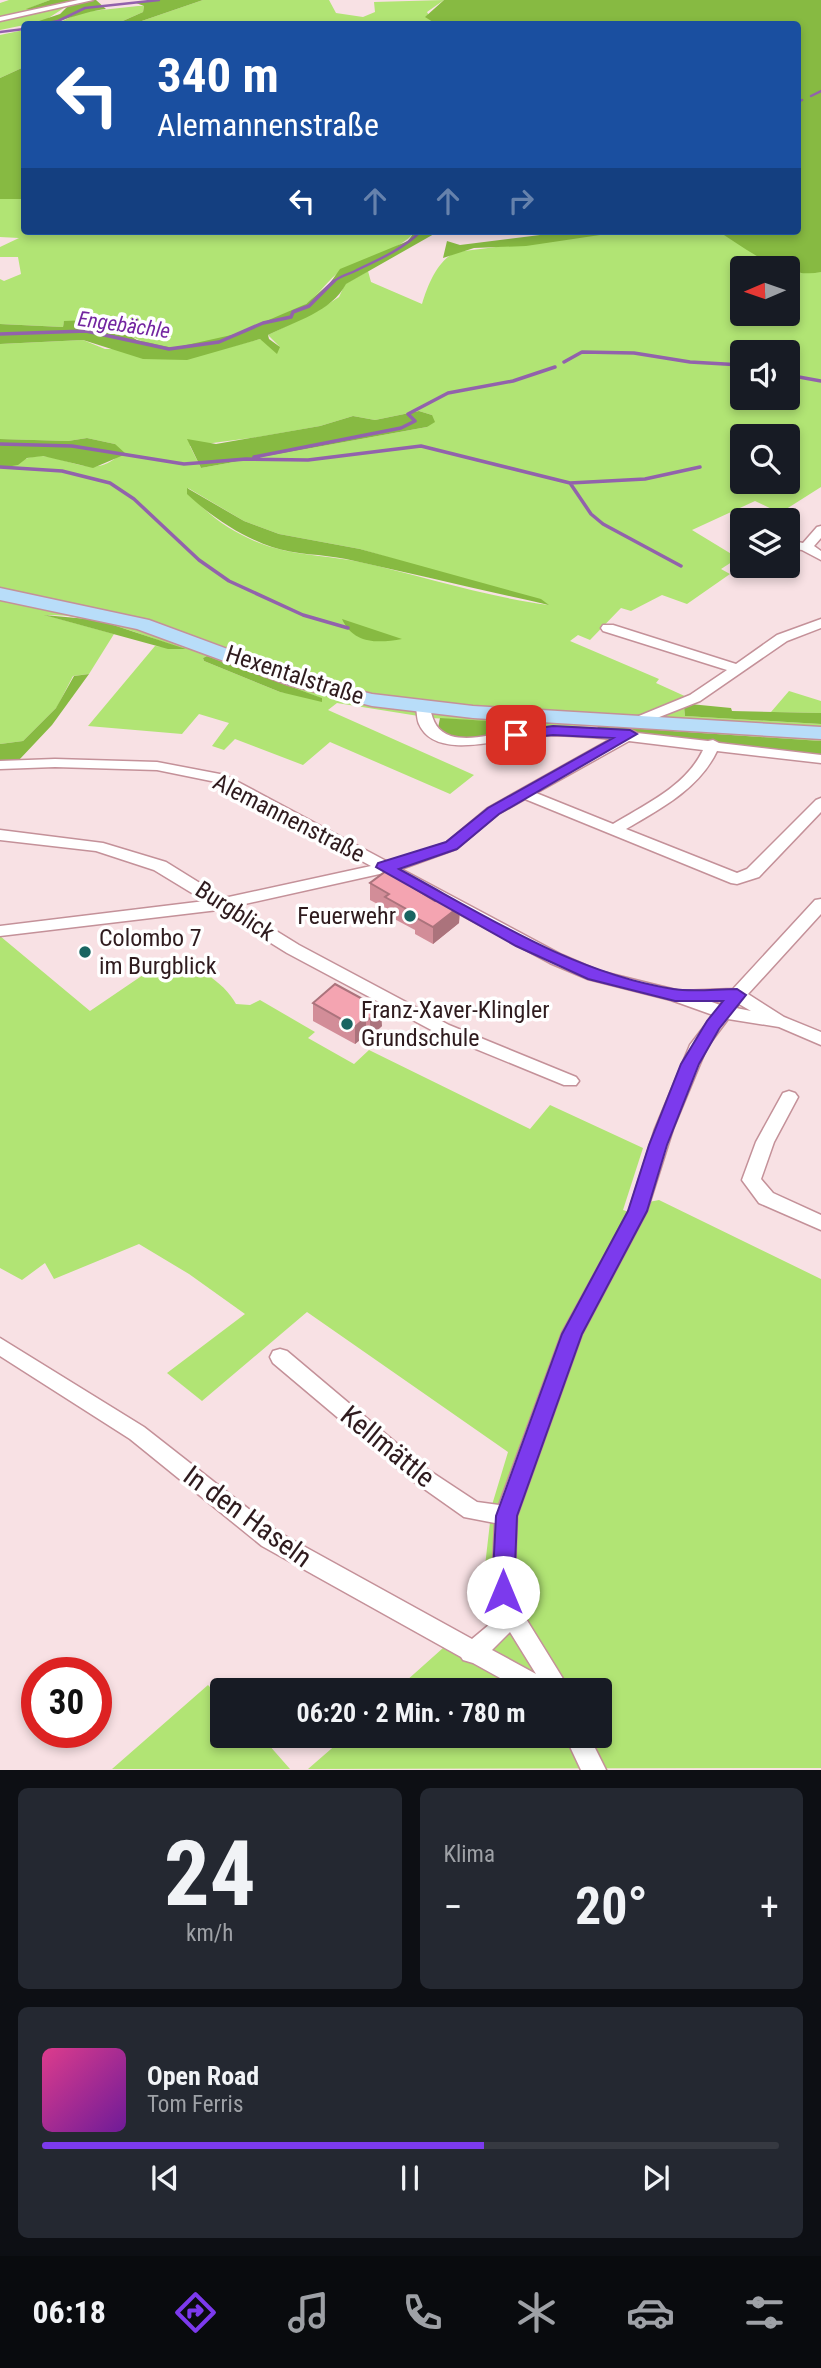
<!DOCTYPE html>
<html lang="de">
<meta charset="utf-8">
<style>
body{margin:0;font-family:"Roboto Condensed",sans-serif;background:#242831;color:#f1f3f6;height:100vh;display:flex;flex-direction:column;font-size:26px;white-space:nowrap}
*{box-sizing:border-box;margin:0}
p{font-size:23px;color:#9ea1a6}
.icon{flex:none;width:38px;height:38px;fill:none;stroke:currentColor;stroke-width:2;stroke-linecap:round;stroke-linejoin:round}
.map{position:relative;height:1770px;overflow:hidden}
.panel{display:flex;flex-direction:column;gap:18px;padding:18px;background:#0d0f14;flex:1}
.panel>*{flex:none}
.hud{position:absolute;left:21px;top:21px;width:780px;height:214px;border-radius:7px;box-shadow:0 4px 10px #0003;background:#1a4fa0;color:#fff;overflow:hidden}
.needle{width:46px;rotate:268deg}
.controls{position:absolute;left:730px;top:256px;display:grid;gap:14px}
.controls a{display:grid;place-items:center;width:70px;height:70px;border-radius:7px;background:#171b24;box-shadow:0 4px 10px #0003;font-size:35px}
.speed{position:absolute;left:21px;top:1657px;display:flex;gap:14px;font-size:35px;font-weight:700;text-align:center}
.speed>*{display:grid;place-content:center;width:91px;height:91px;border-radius:50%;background:#171b24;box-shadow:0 4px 10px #0003;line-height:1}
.speed .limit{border:10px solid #d22;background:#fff;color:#111}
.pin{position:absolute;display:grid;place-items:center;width:60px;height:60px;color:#fff;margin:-30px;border-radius:14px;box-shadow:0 4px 10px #0006}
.me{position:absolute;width:77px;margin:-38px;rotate:0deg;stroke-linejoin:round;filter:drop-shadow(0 0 5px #0008)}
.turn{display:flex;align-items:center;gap:24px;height:147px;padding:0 21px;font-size:32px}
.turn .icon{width:91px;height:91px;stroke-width:2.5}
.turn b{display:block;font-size:49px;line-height:60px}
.lanes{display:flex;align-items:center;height:66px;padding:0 21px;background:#0003;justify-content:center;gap:35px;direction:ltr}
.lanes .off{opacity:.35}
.big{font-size:52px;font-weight:700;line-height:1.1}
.panel .card{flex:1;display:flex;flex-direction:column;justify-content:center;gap:10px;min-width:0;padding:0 24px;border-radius:10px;background:#242831}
.panel .dial{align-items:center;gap:0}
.dial b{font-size:91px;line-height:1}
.song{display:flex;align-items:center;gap:21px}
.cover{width:84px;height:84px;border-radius:10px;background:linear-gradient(135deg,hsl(330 70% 55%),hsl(280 70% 35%))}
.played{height:7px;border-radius:4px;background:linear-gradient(90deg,#7c3aed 60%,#363941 60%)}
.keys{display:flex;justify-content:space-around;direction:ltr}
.heat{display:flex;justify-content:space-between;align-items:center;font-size:38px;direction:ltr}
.panel .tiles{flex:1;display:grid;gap:18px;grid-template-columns:1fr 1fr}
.card:last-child{grid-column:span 2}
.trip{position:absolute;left:210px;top:1678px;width:402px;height:70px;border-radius:7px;background:#171b24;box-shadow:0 4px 10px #0003;font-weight:700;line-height:70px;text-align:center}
.tab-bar{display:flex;height:112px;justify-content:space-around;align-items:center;background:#090b0e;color:#9ea1a6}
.tab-bar .icon{width:49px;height:49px}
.tab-bar .active{color:#7c3aed}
.tab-bar b{font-size:32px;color:#f1f3f6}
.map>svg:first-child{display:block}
</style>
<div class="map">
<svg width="821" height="1770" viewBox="0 0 821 1770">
<rect width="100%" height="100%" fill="#f8e1e4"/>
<path fill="#b1e474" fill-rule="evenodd" d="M9,0H50L27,9L70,4L44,21L0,30V3Z
M203,0H329L336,13L363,17L375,12L374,2L444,0L427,12L433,22L485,24H133Z
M138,6H144L143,12L116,24H55L83,12Z
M24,30V67L0,78V35Z
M0,199H24V231H233L239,235L415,231C403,250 361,259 341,271C330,277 318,296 306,304C278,323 207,348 173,348C152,347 135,339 118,329L117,319L64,322L63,327L0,324V279L4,281L21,274L18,257H0V247L19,238L0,237Z
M627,231L649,234L646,231H718L783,268H742V313H788V270L796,273L821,272V487L780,513L755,501L692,530L738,558L721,569L730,574L687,604L662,595L631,611L621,608L590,640L578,635L570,641L659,679L656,683L689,698L684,707L685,716L821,724V741L600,726L542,728L539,724L431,718L337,703L328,710L474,775L450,794L330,742L303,765L235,739L224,750L212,746L229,723L199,714L182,734L88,726L155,646L184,649C139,634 93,614 45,615L114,634L89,674L73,676L57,707L23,741L0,744V468C15,465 27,455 42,456C70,458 91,478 117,457L115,444L87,438L68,441L0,439V344L83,340L105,349L219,350L260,339L280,347L268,335L319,310L339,297L345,284L368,271L371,282L422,304C428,284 438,260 456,252ZM742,352H788V397H742ZM419,411L432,415L427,427L201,468L190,446L258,437L320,426L353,416L375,420ZM742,436H788V481H742ZM188,488L244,521L279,534L360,549L549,605C486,597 422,576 360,562C332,556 302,556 275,548C246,541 201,515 188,488ZM207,656L321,698L280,692L204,661L203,658Z
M789,691L821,701V713L771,712Z
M0,936L90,1011L168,958C192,963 224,981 236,1004L250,1005L260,1000L315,1032L308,1038L354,1064L369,1050L530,1129L550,1105L643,1148L623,1210L643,1217L649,1202L659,1200L821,1279V1768L308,1769L346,1736H600V1690H396L443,1648L456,1655L487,1627L485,1566L492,1505L508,1452L307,1312L202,1401L167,1373L245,1314L189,1274L139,1244L54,1279L45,1263L22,1280L0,1268Z
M208,1685L222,1699V1736H261L290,1769H112Z"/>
<path fill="#87ba42" d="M50,0H96L106,9C76,13 62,24 30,24L60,14L69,5L34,11L26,9Z
M159,0H203L133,24H116L143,12L144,6L136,3Z
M444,0H821V272C786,280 747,250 718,231H798V24H461L433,22L425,17Z
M24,67V199H0V78Z
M415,231L434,234L346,284C331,312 296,321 268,335L269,339L280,347L277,354L260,339L187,360L143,359L83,340L0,344V324L63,327L64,321L117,319L118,329L137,340L173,348L236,334L306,304L330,283L340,269L408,241Z
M572,231H627L526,246L474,248L443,258L447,241L460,245Z
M419,411L432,415L435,422L427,427L201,468L187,439L216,444L320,426L353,416L375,420Z
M87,438L115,444L126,454L93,468L43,456L27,458L18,465L0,468V439L68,441Z
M187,488L244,521L279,534L360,549L541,599L549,605C481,590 414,574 346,559C322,554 295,555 272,547C242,537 210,516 187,494Z
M44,615L98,620L186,649H168Z
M342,619L402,639C379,643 354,645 342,619Z
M207,656L322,698V702L280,692L204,661L203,658Z
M89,674L52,725L19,760L0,762V744L23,741L56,708L74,676Z
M690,704L731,708L732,711L821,713V724L685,716L684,707Z
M440,718L539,724L542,728C515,732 459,748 438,728Z
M599,726L821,741V755L597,728Z"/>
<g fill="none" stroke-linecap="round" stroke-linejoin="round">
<path stroke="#9262ac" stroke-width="2.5" d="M42,24L58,21L85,8L159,0
M0,32L24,29
M811,96L821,91
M798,102L802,100
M332,283C340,275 348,275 357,270C378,260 403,249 420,232"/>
<path stroke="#9262ac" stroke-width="3.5" d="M0,334L86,331L169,349L219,342L263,323L291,317L293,312L309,306L334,281
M564,362L582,352L634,353L690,362L742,365
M788,375L821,381
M0,444L72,446L184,464L246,459L308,460L421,446L570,483L645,479L700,467
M254,457L401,428L415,421L408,414L448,393L513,381L555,367
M0,467L62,471L110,483L134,499L199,560L229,581L303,615L348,628
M570,483L591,514L603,524L681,566"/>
<defs>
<path id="minor" d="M78,0H93L0,21V17Z
M821,526V538L814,546L821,551V560L802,550L788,548V540L803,543L817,527Z
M821,619V628L787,641L700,701L639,725L634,724L632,721L634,718L690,695L727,670L603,631L601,628L603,625H613L736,664L777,635Z
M423,704L430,708C433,722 437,731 451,736C476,743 507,729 532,728C563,726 593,728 624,732L630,730L637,733L708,741L713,740L719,743L821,755V763L717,751C699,789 660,809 626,829L737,873L747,869L816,800L821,798V812L759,877L737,884L731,883L525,799L498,814L456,849L401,869L562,955L599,971L680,991L733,989L815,900L821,899V914L748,994L784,1017L821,1032V1045L779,1027L728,1019L707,1047L673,1129L647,1211L582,1334L517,1516L514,1592L520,1609L570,1690H522L473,1663L463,1660L461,1657L262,1546L130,1439L0,1356V1338L144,1427L278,1532L472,1639L490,1624L498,1611L492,1592L495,1523L464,1517L413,1481L273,1363L270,1357L273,1351L280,1349L287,1351L427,1469L477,1502L499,1505L562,1333L629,1211L655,1129L690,1045L713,1015L671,1000L588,979L550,963L384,873L236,906L299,945L449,1025L576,1077L579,1081L576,1085H564L437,1033L287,953L218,910L0,936V926L205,901L154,870L96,851L0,840V830L103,843L166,862L224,898L371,866L216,782L157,770L55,767L0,769V761L55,759L157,762L225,775L388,862L446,843L488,808L611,739C584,736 557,734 530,736C501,739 435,761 419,724C417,720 417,713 416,708ZM629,741L703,750C686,786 646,804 613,824L536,793ZM709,1001H724L720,1005ZM739,1004L751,1011L736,1008ZM510,1632L536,1674L492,1650Z
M789,1091L795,1093L798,1097L774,1142L761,1179L773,1193L821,1215V1230L759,1203L742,1180L756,1142L783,1093Z
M565,1736H589L606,1770H581Z"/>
<path id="secondary" d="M0,588L149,620L303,677L372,694L473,706L821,727V739L473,718L372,706L289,685L137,629L0,600Z"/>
</defs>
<use href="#minor" stroke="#c49199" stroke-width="3"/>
<use href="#secondary" stroke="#c49199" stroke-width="3"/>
<use href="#minor" fill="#fff" fill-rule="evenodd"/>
<use href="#secondary" fill="#b8ddf9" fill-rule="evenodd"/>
</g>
<path fill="#d28d98" d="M370,883L435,901L460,906L459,923L433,944L415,934V930L385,914V908L370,900Z
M335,984L382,1026L370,1037L366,1035L355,1044L313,1021V1003Z"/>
<path fill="#ab737c" d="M460,906L459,923L433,944V927Z
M381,1009L382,1026L370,1037V1019Z
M366,1017V1035L355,1044V1027Z"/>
<path fill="#f4a4b1" stroke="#ab737c" stroke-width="2" d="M386,871L435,901L441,896L460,906L433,927L415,917L417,915L385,897L389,894L370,883Z
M335,984L381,1009L370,1019L366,1017L355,1027L313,1003Z"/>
<path fill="#7c3aed" stroke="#51269a" stroke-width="2" d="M553,726L630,730L637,734L499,814L457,849L399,869C486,916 573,973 673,989C693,992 716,989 737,989L746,995L719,1029L699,1064L667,1145L647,1211L582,1334L517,1516L514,1592L511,1599L503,1602L495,1599L492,1592L496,1516L562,1334L628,1211L649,1145L681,1064L707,1021L723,1001H675L588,979L516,946L376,867L378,863L446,842L488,808L613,738L553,735L516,739L509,735L516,731Z"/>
<g fill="#196561" stroke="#fff" stroke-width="2.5">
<circle cx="410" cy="916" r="7"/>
<circle cx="85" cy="952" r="7"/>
<circle cx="347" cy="1024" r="7"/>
</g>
<g text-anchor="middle" stroke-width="7" stroke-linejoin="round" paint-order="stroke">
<g font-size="21" font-style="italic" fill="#7325a0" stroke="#fff">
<text transform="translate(124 325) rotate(8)" y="7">Engebächle</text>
</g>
<g font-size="24" fill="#2f1b1e" stroke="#fff">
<text transform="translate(295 675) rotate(18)" y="8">Hexentalstraße</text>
<text transform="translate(289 818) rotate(27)" y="8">Alemannenstraße</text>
<text transform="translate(235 911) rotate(33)" y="8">Burgblick</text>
</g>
<g font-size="24" fill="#2f1b1e" stroke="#fff" text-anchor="start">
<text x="396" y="924" text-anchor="end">Feuerwehr</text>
<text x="99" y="946">Colombo 7<tspan x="99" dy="28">im Burgblick</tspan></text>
<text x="361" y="1018">Franz-Xaver-Klingler<tspan x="361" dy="28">Grundschule</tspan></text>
</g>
<g font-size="28" fill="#2f1b1e" stroke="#fff">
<text transform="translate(388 1446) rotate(39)" y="10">Kellmättle</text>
<text transform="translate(248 1516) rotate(36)" y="10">In den Haseln</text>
</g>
</g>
</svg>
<div class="controls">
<a><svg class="needle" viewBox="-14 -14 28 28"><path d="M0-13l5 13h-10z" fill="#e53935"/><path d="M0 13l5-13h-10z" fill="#9ea1a6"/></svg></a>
<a><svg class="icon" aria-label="sound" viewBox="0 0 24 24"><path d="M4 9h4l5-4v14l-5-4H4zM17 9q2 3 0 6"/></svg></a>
<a><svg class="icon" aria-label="search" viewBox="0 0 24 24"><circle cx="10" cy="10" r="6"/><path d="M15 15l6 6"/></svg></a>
<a><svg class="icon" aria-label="layers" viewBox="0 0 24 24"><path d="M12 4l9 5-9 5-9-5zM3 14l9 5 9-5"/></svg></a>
</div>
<div class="speed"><div class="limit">30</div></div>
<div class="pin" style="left:516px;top:735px;background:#d93025"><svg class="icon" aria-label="arrive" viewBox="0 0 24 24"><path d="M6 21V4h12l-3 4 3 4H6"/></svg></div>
<svg class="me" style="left:503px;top:1592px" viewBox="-20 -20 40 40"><circle r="19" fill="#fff"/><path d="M0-13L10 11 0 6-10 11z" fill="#7c3aed"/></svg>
<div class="trip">06:20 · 2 Min. · 780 m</div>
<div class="hud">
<div class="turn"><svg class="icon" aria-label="left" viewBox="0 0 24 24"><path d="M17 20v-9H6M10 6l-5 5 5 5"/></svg><div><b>340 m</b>Alemannenstraße</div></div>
<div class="lanes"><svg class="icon" aria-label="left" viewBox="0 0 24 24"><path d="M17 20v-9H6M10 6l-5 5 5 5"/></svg><svg class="icon off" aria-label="ahead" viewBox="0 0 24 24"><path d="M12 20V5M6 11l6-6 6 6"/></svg><svg class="icon off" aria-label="ahead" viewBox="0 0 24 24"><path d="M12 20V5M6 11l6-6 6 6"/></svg><svg class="icon off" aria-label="right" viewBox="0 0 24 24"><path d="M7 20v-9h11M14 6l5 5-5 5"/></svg></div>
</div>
</div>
<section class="panel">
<div class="tiles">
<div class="card dial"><b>24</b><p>km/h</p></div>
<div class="card"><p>Klima</p>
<div class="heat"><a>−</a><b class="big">20°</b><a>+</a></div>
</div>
<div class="card">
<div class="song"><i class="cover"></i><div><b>Open Road</b><p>Tom Ferris</p></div></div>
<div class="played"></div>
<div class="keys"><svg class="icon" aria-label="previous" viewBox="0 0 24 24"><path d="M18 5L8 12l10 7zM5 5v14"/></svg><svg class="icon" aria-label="pause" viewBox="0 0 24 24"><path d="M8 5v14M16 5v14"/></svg><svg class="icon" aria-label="next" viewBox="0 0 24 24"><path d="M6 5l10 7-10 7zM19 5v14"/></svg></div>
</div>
</div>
</section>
<nav class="tab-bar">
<b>06:18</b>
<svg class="icon active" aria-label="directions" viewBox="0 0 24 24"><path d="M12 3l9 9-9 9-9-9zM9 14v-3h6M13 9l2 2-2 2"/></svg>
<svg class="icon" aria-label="music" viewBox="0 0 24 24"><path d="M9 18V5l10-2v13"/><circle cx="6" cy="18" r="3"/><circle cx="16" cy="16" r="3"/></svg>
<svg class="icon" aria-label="phone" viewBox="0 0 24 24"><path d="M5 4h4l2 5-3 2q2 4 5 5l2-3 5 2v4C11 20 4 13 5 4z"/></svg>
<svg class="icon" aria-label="climate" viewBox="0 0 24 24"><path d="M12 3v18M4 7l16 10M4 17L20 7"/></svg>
<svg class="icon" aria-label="car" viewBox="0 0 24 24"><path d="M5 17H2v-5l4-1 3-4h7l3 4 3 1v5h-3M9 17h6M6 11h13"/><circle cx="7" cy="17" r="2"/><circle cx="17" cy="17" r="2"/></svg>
<svg class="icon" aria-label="filters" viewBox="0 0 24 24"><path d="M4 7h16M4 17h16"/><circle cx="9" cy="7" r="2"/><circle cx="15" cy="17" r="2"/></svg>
</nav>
